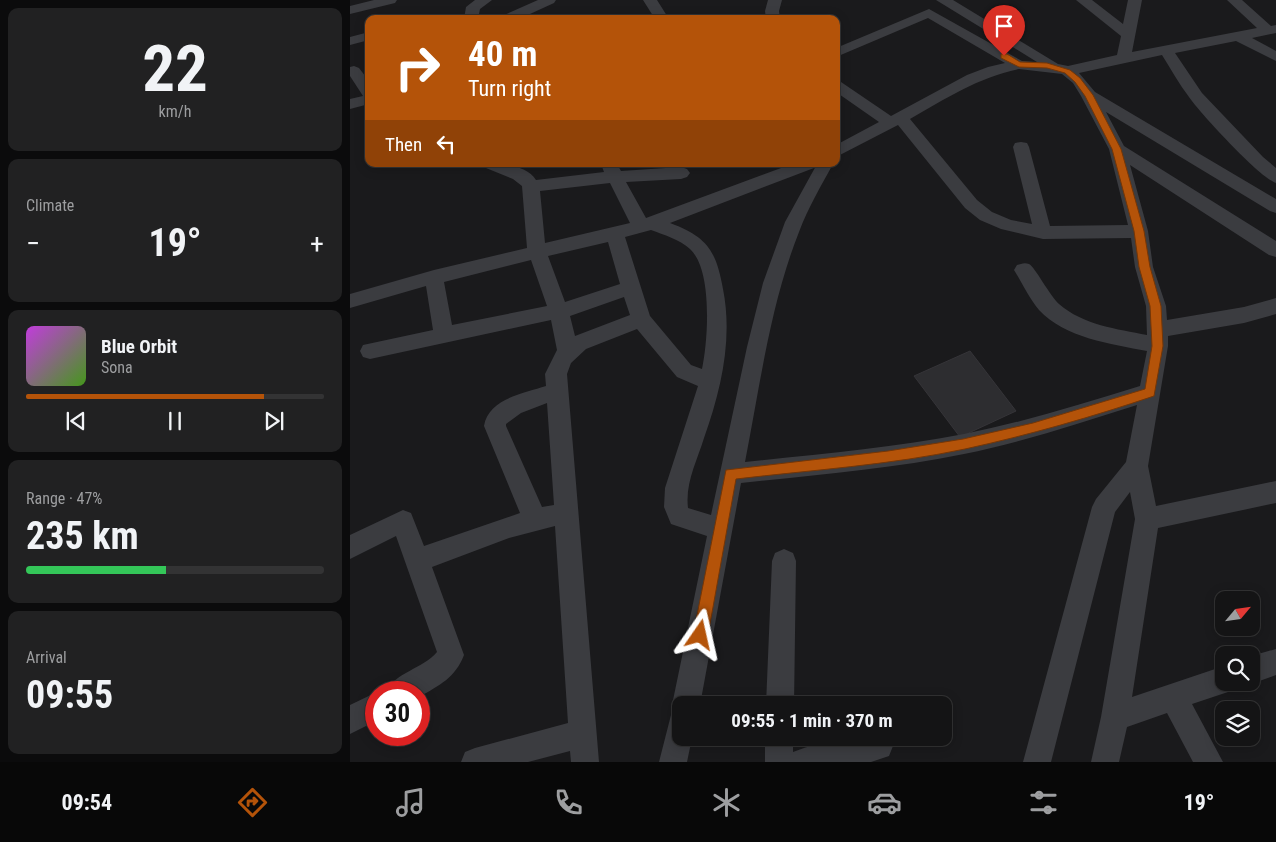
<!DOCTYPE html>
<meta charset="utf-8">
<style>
body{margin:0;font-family:"Roboto Condensed",sans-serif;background:#212122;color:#f1f3f6;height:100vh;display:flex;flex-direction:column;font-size:19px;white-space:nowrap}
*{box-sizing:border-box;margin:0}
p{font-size:16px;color:#9d9ea0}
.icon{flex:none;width:28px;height:28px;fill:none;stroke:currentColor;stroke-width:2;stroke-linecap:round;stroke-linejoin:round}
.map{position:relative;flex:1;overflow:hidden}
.panel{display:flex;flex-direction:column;gap:8px;padding:8px;background:#0b0b0c;width:350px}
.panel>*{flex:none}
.banner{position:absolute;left:15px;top:15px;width:475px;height:152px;border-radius:10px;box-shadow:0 2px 12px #0003,0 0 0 1px #333334;background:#b45309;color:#fff;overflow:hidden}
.needle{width:32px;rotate:61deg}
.tools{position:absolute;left:865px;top:591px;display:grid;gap:10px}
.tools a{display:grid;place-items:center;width:45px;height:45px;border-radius:10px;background:#141415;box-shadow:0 2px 12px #0003,0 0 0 1px #333334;font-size:25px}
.speed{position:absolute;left:15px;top:681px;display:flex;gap:10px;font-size:25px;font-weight:700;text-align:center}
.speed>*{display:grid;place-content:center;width:65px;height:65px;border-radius:50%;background:#141415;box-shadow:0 2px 12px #0003,0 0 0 1px #333334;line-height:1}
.speed .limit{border:8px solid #d22;background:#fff;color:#111}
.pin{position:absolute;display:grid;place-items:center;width:42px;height:42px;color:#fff;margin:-51px -21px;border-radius:50% 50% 50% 0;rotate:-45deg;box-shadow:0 0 5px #0007}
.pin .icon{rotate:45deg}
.me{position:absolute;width:55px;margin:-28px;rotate:11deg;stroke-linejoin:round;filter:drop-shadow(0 0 4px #0008)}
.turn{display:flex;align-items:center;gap:18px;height:105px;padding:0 20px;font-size:22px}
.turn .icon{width:65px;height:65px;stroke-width:2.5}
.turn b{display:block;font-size:35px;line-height:42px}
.then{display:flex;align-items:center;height:48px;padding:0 20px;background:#0003;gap:10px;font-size:19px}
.big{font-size:38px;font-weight:700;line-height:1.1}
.panel .tile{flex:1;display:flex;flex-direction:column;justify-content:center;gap:8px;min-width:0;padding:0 18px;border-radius:10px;background:#212122}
.panel .dial{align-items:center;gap:0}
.dial b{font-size:65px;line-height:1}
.song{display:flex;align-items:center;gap:15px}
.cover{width:60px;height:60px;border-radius:8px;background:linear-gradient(135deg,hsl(290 70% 55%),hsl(100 70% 35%))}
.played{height:5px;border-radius:2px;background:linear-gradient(90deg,#b45309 80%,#333334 80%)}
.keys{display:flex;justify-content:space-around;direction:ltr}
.heat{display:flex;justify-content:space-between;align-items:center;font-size:28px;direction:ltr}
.charge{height:8px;border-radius:4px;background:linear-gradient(90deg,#34c759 47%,#333334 0)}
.trip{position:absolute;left:322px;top:696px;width:280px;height:50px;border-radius:10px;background:#141415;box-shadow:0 2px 12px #0003,0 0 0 1px #333334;font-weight:700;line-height:50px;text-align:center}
.menu{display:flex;height:80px;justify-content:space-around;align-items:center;background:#080808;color:#9d9ea0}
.menu .icon{width:35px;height:35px}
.menu .current{color:#b45309}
.menu b{font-size:22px;color:#f1f3f6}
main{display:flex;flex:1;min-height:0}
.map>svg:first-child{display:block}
</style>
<main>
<section class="panel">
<div class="tile dial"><b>22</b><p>km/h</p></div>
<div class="tile"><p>Climate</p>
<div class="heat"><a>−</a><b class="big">19°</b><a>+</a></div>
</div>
<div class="tile">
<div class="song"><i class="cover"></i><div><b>Blue Orbit</b><p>Sona</p></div></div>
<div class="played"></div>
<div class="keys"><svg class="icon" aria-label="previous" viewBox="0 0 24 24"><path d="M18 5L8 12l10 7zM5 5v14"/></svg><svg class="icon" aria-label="pause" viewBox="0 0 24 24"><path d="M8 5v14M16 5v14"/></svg><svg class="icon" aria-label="next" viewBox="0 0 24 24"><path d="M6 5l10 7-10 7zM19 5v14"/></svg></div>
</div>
<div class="tile"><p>Range · 47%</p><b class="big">235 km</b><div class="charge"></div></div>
<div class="tile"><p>Arrival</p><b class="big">09:55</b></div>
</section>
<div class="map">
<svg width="926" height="762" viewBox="0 0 926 762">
<rect width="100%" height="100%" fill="#1a1a1c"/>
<path fill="#2d2d30" stroke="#353438" d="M620,351L666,411L610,437L564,376Z"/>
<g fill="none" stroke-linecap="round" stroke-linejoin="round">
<path fill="#3b3c40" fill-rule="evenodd" d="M24,0H47L45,3L0,14V6Z
M125,0H142L130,9L128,19H114L116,7Z
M188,0H206L204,3L169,19H150L152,16Z
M293,0H307L319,19H305Z
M418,0H432L429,11L430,19H416L415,11Z
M586,0H603L708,64L718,66L767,55L771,36L726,0H742L773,24L778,0H792L782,52L907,28L877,0H892L921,26L926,25V33L902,38L926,51V61L886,41L825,53L852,93L913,157L926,168V183C910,178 850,113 839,97C829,84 821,69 812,55L729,73L745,92L926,199V213L920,211L756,112L774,146L926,241V257L919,255L780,165L798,231L803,267L816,306L817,320L894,307L926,298V314L894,323L818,336V346L798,466L806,506L926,481V503L808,528L782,697L874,666V682H887L884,690L842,704L873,762H843L817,713L777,727L769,762H741L751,717L785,519L780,492L765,512L701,762H673L742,507L746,499L776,462L787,405C730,423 673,442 614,454C541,469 465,475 391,483L350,705H331V738H342L337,762H309L321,715L326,713L322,705L357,536L321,524L314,507L315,488L348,386L327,377L287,329L236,349L221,363L217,374L249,762H221L220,751L178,762H111L115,752L125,748L218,723L205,526L159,538L82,567L114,655C105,678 90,685 69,697V692H36C45,672 73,669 87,652L46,536L0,559V535L53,510L61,513L74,546L170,513L134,426C138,399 174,393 196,386L195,374L207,350L201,320L20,359L13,357L10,351L13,345L83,330L76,286L0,308V294L84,270L177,248L172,186L163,179L136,168L134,164C150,164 176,164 186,180L254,172L251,164H267L271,171L331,167L337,169L340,173L337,177L331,179L276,182L296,218L442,164H466L464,168L320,223C357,237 366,250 373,289C383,339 371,390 354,438C347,461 335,483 338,508L361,515L397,347L413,283L435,222L467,164H483C471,186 458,208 449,232C420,305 410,386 395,462C468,454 542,448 614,434C674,422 732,404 790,386L797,351C761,344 715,338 689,310C679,298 672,283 664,270L667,265C671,264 674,262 679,264C685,267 700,296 709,304C733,325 767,329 797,335L796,306L785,267L781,238L693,239L651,229L630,220L615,208L548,125L486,157V145L529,122L486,92V80L491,82L541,116L617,75L638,67L655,63L578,18L486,57V48L579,9L672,61L687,62ZM669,69L712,74L723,83L731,96L759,149L778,225L700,226L679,147L677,143L671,142L665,143L663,147L682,224L661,220L642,212L627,200L560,119C595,99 629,77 669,69ZM260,183L280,223L195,243L190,191ZM301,230C314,235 329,239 340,249C363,270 358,341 352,369L341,365L300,316L275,237ZM258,242L270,284L215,302L198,256ZM181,260L197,306L102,325L94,282ZM274,297L280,315L225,336L220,316ZM197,403L204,505L192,507L156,426V424L171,413Z
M85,14L92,18L74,19L76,16Z
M19,32V40L0,45V37Z
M4,66L9,68L19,81V104L0,109V99L13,96L0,76V67Z
M434,549L443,553L446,561L444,705H416L422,561L425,553Z
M926,649V675L901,684L899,682H901V656Z
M27,692L26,721L0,734V705Z
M415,738H443V752C474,739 507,738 540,738L543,746L539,756L521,762H415Z"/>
</g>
<path fill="#b45309" stroke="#753606" d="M651,54H657L670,62L697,63L720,70L730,78L743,95L771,149L794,231L800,267L811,306L813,346L804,396C742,417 679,435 615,449C540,465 462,470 386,479L358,635L355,640L350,642L346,640L343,635L376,470L538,451L613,439L683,423L795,389L802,346L800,306L789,267L784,231L762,149L735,96L725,82L715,73L697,68L669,67L651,58Z"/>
</svg>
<div class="tools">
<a><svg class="needle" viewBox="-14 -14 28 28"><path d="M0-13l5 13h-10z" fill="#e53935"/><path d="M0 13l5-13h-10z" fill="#9d9ea0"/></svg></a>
<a><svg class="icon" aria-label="search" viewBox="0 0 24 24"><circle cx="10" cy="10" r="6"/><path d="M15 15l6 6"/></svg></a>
<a><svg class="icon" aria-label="layers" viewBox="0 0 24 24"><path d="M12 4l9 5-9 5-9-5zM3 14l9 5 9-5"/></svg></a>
</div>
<div class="speed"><div class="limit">30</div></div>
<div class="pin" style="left:654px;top:56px;background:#d93025"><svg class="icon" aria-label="arrive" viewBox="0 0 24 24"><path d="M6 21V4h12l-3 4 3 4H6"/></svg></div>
<svg class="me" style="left:350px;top:635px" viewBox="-20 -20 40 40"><path d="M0-17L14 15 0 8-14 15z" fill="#b45309" stroke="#fff" stroke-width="4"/></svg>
<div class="trip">09:55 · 1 min · 370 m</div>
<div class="banner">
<div class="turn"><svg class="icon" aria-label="right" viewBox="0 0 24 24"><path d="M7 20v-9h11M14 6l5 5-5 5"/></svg><div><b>40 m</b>Turn right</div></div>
<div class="then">Then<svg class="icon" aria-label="left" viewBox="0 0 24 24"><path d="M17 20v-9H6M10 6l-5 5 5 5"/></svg></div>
</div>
</div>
</main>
<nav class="menu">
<b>09:54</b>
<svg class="icon current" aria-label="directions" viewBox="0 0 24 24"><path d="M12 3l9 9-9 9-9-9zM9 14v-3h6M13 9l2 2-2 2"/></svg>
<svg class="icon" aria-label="music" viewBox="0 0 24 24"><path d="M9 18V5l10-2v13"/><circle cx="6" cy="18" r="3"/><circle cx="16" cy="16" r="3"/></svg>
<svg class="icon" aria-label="phone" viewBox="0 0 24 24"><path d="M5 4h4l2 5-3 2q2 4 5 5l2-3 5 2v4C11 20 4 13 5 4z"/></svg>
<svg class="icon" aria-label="climate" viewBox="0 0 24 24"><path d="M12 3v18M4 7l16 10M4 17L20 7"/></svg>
<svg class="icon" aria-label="car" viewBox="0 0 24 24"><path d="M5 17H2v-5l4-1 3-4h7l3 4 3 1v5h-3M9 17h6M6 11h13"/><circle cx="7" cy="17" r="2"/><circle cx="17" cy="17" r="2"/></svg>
<svg class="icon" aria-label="filters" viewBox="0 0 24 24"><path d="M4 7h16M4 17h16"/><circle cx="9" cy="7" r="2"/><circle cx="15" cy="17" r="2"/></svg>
<b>19°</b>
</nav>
